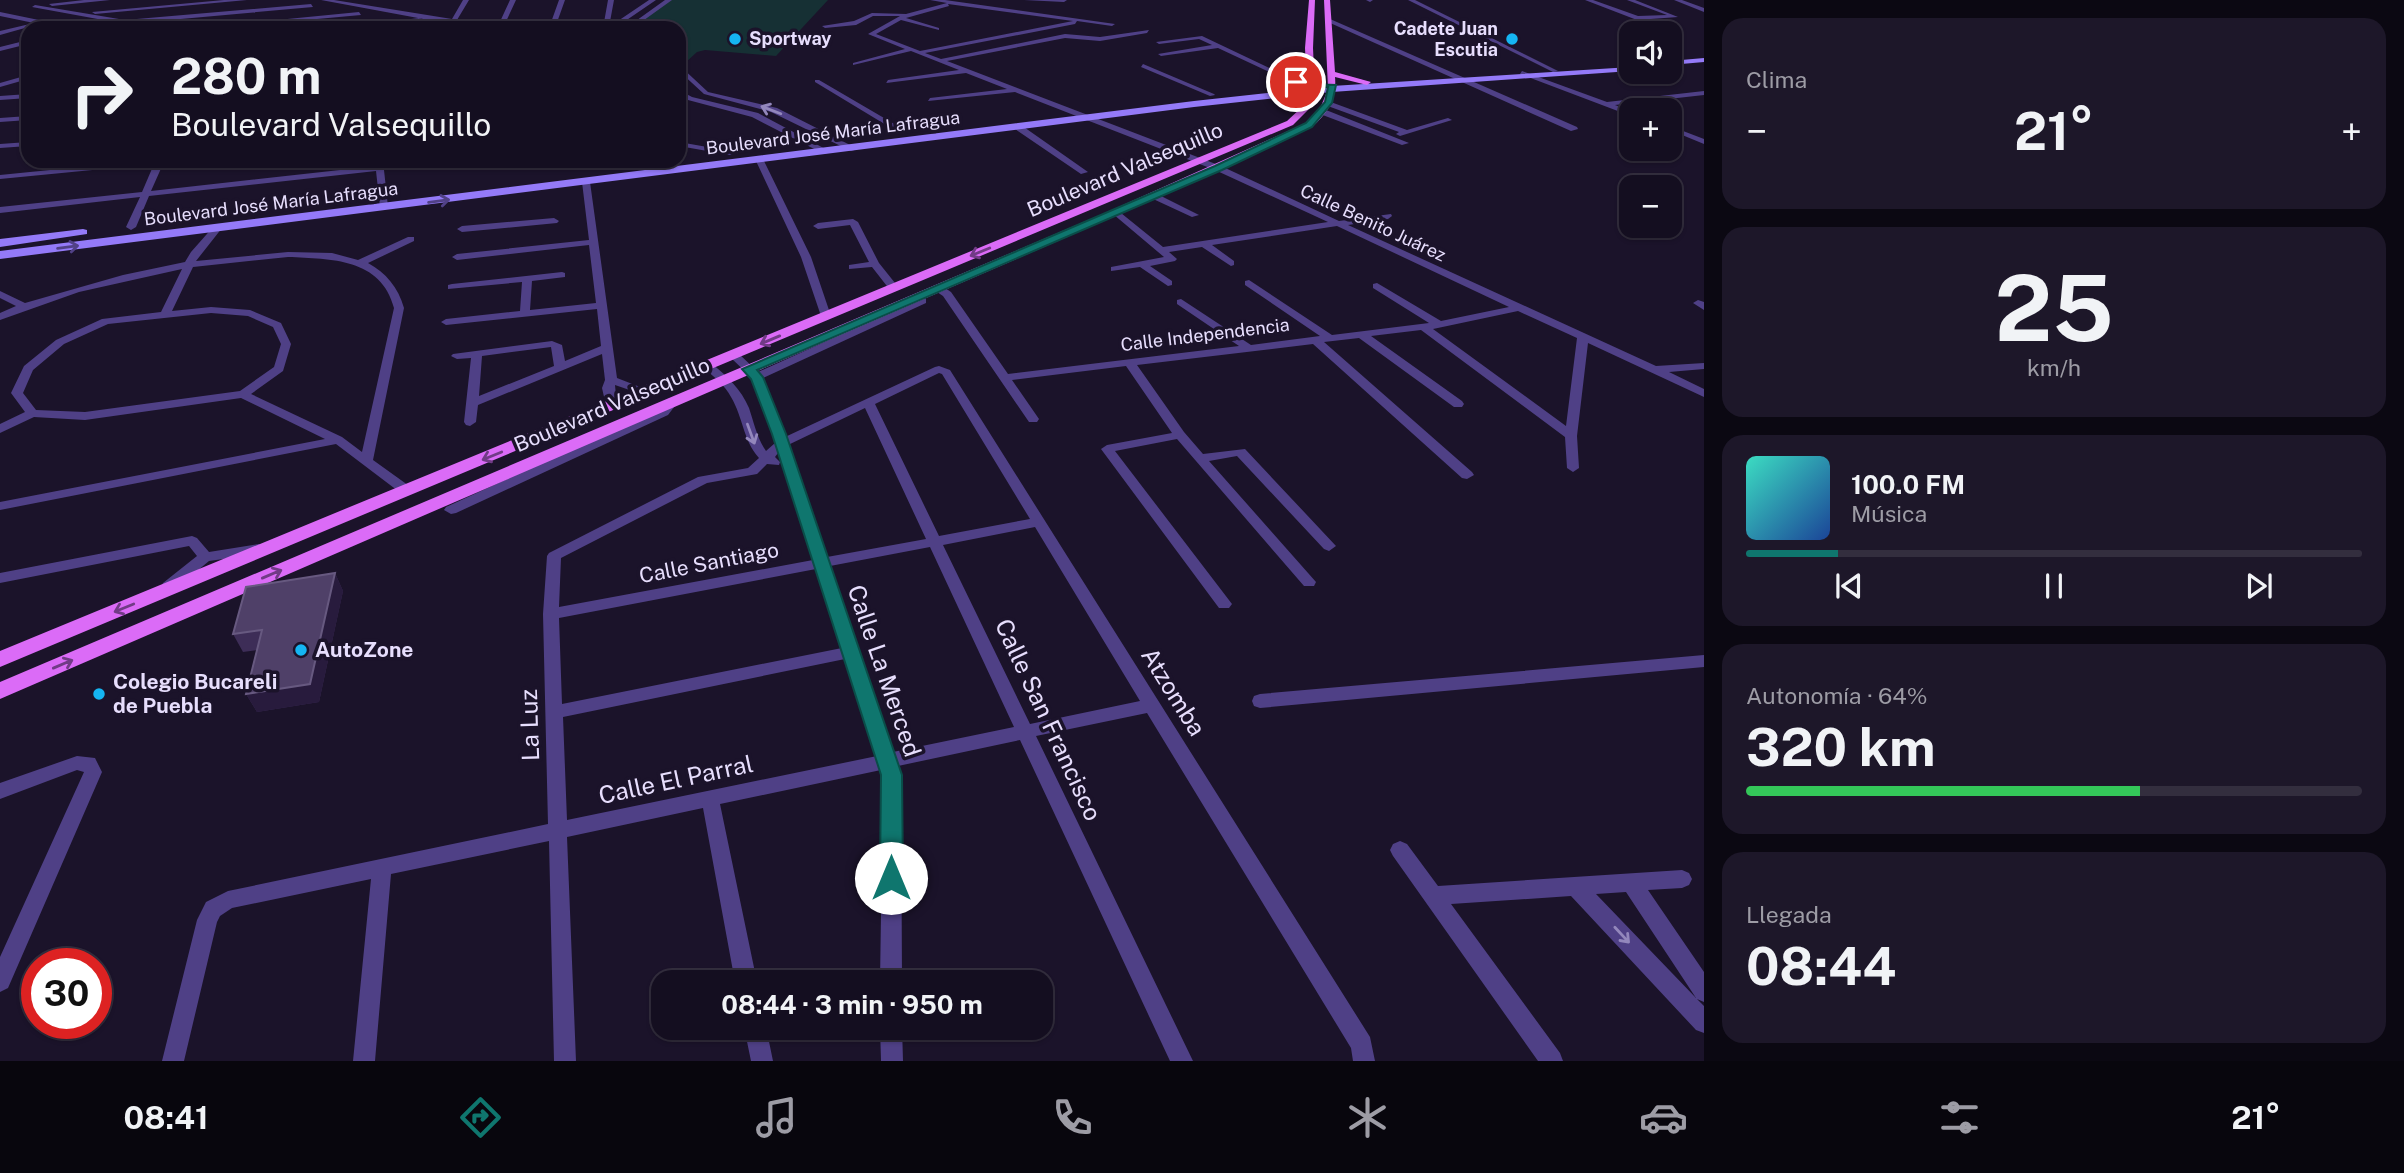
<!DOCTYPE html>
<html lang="es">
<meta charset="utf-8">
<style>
body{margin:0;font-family:"Public Sans",sans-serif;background:#1d1729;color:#f1f3f6;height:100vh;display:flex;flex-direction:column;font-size:26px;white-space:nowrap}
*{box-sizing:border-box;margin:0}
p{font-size:23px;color:#9d9ca5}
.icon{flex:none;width:38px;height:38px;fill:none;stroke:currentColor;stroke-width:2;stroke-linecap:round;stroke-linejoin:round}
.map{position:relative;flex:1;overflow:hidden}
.panel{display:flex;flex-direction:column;gap:18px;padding:18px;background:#0b0812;width:700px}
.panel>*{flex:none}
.top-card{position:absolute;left:21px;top:21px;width:665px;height:147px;border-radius:21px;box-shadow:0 2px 5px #0004,0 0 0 2px #332e3e;background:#140e20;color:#f1f3f6;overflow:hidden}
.fabs{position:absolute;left:1619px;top:21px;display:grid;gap:14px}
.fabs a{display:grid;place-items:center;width:63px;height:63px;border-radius:14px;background:#140e20;box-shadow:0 2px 5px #0004,0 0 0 2px #332e3e;font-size:35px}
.speed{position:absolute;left:21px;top:948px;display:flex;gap:14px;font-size:35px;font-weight:700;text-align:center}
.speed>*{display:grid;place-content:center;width:91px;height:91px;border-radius:50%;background:#140e20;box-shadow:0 2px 5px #0004,0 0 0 2px #332e3e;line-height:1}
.speed .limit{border:10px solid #d22;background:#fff;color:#111}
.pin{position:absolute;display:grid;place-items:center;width:60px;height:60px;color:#fff;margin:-30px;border:4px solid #fff;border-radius:50%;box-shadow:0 2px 7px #0007}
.me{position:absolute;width:77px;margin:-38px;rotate:0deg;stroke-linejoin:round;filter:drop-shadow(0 0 5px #0008)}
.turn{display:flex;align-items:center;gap:24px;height:147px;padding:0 35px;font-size:32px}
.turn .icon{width:91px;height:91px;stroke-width:2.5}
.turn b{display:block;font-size:49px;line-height:60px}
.big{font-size:52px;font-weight:700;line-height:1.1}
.panel .tile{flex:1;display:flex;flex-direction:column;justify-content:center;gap:10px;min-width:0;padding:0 24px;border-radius:21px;background:#1d1729}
.panel .dial{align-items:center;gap:0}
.dial b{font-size:91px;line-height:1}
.song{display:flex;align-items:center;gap:21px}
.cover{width:84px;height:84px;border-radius:10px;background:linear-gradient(135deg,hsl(170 70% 55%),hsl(220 70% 35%))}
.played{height:7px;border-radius:4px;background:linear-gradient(90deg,#0f766e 15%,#332e3e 15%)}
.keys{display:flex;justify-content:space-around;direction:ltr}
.heat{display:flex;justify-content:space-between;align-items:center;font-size:38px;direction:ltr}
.charge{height:10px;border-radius:5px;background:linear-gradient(90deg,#34c759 64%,#332e3e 0)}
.trip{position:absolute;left:651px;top:970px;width:402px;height:70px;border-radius:21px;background:#140e20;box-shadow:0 2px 5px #0004,0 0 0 2px #332e3e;font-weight:700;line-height:70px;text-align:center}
.tabs{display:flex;height:112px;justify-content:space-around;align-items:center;background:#08060d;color:#9d9ca5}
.tabs .icon{width:49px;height:49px}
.tabs .on{color:#0f766e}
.tabs b{font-size:32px;color:#f1f3f6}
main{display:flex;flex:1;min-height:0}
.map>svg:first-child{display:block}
</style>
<main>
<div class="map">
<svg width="1704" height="1061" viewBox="0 0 1704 1061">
<rect width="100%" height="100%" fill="#1b132a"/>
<path fill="#163034" d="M671,0H828L776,56L705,50L697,52L685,63L679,59V28H630Z"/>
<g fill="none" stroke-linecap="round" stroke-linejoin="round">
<path fill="#4f4086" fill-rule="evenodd" d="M84,0H110L52,6L49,4Z
M224,0H247L95,14L92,12Z
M321,0H334L452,19L463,0H469L457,20L498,26L510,0H516L503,28L445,23Z
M559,0H565L555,28H549Z
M608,0H614L609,27L649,0H656L615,28H603Z
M665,0H672L633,28H626Z
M930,0H945L1115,24L1112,26L1077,21L1075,24L925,53L941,59L1065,34L1100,37L1149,30L1147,33L1100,41L1065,38L947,61L1221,166L1339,221L1391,214L1392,216L1388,219L1348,225L1656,366L1704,363V369L1669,372L1704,389V397L1588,343L1577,436L1579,468L1573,472L1567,468L1565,437L1421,330L1371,336L1462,401L1464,404L1462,407H1454L1359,338L1324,342L1472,472L1474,475L1467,479L1462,478L1313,344L1137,365L1184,432L1203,454L1245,449L1336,546L1329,551L1324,549L1237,456L1209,461L1316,582L1314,586H1304L1177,439L1115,451L1232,604L1229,608H1219L1101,449L1107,445L1172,433L1126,366L1012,380L1039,419L1037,422H1029L943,296L934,290V286H942L951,292L1008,374L1239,346L1177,304V300L1181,299L1251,345L1320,336L1245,285V281L1249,280L1332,335L1429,323L1373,288V284L1377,283L1441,321L1509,307L1337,226L1212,245L1234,261V265L1231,266L1202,247L1169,252L1177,259L1175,261L1150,266L1172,281V285L1168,286L1140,267L1111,271V267L1164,257L1113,214L1112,212L1116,209L1163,247L1328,222L1215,170L1015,92L928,101L930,98L1007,89L966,73L886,83L888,80L959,70L911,51L853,65V63L905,49L868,34L900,16H873L856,25L825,28L822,26L854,21L872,13L906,14L947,3ZM948,4L1073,21L920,51L876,34L901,20L939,30V28L906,18L949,6ZM1518,311L1577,338L1566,426L1433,329Z
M1024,0H1067L1064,2Z
M1366,0H1373L1370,2Z
M1408,0H1415L1558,71L1553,72Z
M1585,0H1593L1638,16L1667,15L1627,0H1635L1678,17L1637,20Z
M1674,0H1682L1704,8V12Z
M311,4L313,7L125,24L32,7L35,5L125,20Z
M0,12L68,26L71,28L39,24L0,35V31L34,23L0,16Z
M359,12L361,15L219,28H196Z
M420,18L422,21L345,28L348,26Z
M1330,19L1577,127L1578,129L1571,131L1328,22Z
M1202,36L1305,85L1306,86L1301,87L1218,48L1161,56L1158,54L1212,45L1199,39L1159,44L1156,42Z
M28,40V44L0,51V47Z
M1143,64L1214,94L1215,95L1210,96L1141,67Z
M679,65L708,92L777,108L858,149L851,151L771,112L704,94L679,71Z
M1522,71L1607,102L1704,91V95L1615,105L1631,111V116L1520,74Z
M28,75V79L0,87V83Z
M815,80H819L908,132L901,134L815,82Z
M679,90L692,97L758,113L831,152L824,154L752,117L688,100L679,95Z
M28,94V98L0,100V96Z
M1328,101L1407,130L1448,118L1452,120L1400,136L1396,134L1399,132L1325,105Z
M1320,110H1326L1409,143L1402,145L1320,114Z
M28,116V120L0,122V118Z
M1015,125H1021L1088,172L1081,174L1015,129Z
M1670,126L1704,139V144L1670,130Z
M28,142V146L0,148V144Z
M679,142L730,151L734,153L730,155L679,146Z
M757,159L764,161L811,257L831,316L830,318L826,319L821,316L801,257L756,161Z
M140,161H169L163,164L151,191L376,166L375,161H383L384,165L450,161L446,163L384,170L388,207L384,210L380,207L376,171L149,196L136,227L131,230L126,227L140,197L0,213V207L142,192L154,164L0,179V175Z
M586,179L590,182L617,378L653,392L647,396L615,385L617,407L611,411L607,410L602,388L605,380L602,354L478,405L476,422L470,426L466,425L464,422L471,358L457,359L451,356L453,354L552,341L562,345L565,361L601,346L597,309L446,325L441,322L446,319L520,311L522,282L448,289V285L452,284L562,272L565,273V277L532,281L530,310L596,303L589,245L457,260L452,257L457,254L589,240L582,182ZM551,347L554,366L479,396L482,356Z
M1151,194H1157L1199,215L1192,217L1151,198Z
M554,218L559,221L557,223L462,232L457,229L462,226Z
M853,219L858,222L879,263L899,288L898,290H890L872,267L849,269V265L869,262L850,225L818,229L813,226L818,223Z
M214,226L222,228L196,261L288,252L332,253L358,260L408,237H414V241L368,263C386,273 398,287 404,308L373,460L412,488L414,491L412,494H402L336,444L0,510V502L325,439L241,398L85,420L34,417L0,433V424L25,412L11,393L24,366L56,340L102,319L161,312L182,269L79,292L0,320V313L16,306L0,298V291L25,303L123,275L185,262L191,252ZM288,257C331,259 381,258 394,308L362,452L342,437L251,394L283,371L291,344L281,323L250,310L211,307L172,311L193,267ZM211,313L248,316L273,327L281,344L274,367L240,391L85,412L36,410L23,393L33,370L64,344L108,324Z
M922,298L926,299V303L763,378L785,437L935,367L939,366L950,370L1370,1037L1375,1061H1353L1351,1048L1147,713L1036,736L1193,1061H1170L1020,740L898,766L901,775L902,982H880L883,775L881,770L720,804L757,982H735L703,808L567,837L576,1061H554L549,841L391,874L375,1061H353L371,879L232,908L220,916L217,922L184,1061H162L197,920L206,902L228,891L548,824L543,614L547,556L549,553L698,477L748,468L759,458C743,440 743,417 731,397C725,385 714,377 704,368V364H712C727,376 741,389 749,408C754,423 757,438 766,451L775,443L752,378L730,357V353H738L758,372ZM939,373L942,374L1030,519L939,536L875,404ZM865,408L926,539L827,557L788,445ZM778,453L813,560L559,607L561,558L707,483L757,474L767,464L779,465L780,462L775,457ZM1035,527L1140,701L1030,724L943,545ZM930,547L1014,727L893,752L830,566ZM816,569L842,648L562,704L559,618ZM845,659L877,756L567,820L563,717Z
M1698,300L1704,302V310L1693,303Z
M672,398L678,402L668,415L456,513L451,514L444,510L446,507L660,409L668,399Z
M192,536L197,538L209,552L259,544L266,549L259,554L209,561L173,591H163L161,587L163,583L197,556L189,546L0,583V573Z
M1704,655V667L1260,708L1254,706L1252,701L1254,696L1260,694Z
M77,756L95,758L102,772L8,988L0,992V957L84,772L77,770L0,799V783Z
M1400,841L1407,844L1438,886L1682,870L1689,873L1692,879L1689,885L1682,888L1648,890L1704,972V1002L1697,999L1704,1006V1033L1696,1030L1571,896L1451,904L1560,1053L1563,1061H1538L1393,856L1390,850L1393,844ZM1626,892L1696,998L1596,894Z
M744,1027H766L773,1061H751Z
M880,1027H902L903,1061H881Z"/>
<path fill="#947af8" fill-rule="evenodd" d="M1704,58V62L1670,65V61Z
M1631,67V71L1332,92L1194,107L0,259V251L1194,101L1332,86Z
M83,229L87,230V234L0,247V239Z"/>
<path fill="#db6bf7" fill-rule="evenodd" d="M1309,0H1315L1313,48L1315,92L1310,108L1293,125L0,667V651L1287,121L1302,107L1307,92L1305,48Z
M1324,0H1330L1335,72L1371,82L1367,85L1335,77C1337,98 1328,113 1312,127L1120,214L0,699V682L1112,210L1306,123L1319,111L1328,89Z"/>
</g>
<path fill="#3d2d57" d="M335,573L343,591L319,702L257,712L246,694L257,650L243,652L233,634Z"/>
<path fill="#281b3d" d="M335,573L343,591L319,702L257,712L246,694Z"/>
<path fill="#4f4068" stroke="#675980" stroke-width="2" d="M335,573L310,684L246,694L262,630L233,634L246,587Z"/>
<defs><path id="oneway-shaft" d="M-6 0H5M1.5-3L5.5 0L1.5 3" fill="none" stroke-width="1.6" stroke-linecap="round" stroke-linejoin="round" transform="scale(1.75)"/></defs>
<g stroke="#9387bc">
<use href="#oneway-shaft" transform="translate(771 110) rotate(-159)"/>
<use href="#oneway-shaft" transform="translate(751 434) rotate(70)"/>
<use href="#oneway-shaft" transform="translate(1622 935) rotate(47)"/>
</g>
<g stroke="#514187">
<use href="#oneway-shaft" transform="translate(439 201) rotate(-7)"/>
<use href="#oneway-shaft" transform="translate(68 247) rotate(-7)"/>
</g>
<g stroke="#713b86">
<use href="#oneway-shaft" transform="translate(980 252) rotate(158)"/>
<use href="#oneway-shaft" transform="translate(770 340) rotate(157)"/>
<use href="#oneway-shaft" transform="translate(492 456) rotate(158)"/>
<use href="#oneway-shaft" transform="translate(272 574) rotate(-23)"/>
<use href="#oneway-shaft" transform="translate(124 608) rotate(158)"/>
<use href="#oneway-shaft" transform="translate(63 664) rotate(-23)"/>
</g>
<path fill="#0f766e" stroke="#0a4d48" stroke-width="2" d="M1296,80L1305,84L1336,85L1332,103L1312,127L1222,170L757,370L763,377L786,434L902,775L903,878L899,886L891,889L884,886L880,878L881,775L772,434L751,379L742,369L1215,166L1306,123L1325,102L1328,87L1303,89L1293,84Z"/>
<g fill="#15b5f2" stroke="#1b132a" stroke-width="2.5">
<circle cx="735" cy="39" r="7"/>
<circle cx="1512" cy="39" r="7"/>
<circle cx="301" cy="650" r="7"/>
<circle cx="99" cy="694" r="7"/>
</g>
<g text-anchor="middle" stroke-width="7" stroke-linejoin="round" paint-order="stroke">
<g font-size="18" font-weight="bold" fill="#e7defd" stroke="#1b132a" text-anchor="end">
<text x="1498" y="35">Cadete Juan<tspan x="1498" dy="21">Escutia</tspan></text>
<text x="749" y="45" text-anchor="start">Sportway</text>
</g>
<g font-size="18" fill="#e7defd" stroke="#1b132a">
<text transform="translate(833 133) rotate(-7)" y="6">Boulevard José María Lafragua</text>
<text transform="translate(271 204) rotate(-7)" y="6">Boulevard José María Lafragua</text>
<text transform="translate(1373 223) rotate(25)" y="6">Calle Benito Juárez</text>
<text transform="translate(1205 335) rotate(-7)" y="6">Calle Independencia</text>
</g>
<g font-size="21" fill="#e7defd" stroke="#1b132a">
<text transform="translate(1125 170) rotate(-23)" y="7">Boulevard Valsequillo</text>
<text transform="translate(612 405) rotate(-23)" y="7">Boulevard Valsequillo</text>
<text transform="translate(709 563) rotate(-11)" y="7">Calle Santiago</text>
</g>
<g font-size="21" font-weight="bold" fill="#e7defd" stroke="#1b132a" text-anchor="start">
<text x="315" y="657">AutoZone</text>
<text x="113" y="689">Colegio Bucareli<tspan x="113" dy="24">de Puebla</tspan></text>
</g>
<g font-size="24" fill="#e7defd" stroke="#1b132a">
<text transform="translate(884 671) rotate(71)" y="8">Calle La Merced</text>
<text transform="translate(1173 692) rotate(58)" y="8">Atzomba</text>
<text transform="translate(1048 720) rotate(65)" y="8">Calle San Francisco</text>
<text transform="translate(530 725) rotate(-92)" y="8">La Luz</text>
<text transform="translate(676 780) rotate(-12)" y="8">Calle El Parral</text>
</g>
</g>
</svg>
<div class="fabs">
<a><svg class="icon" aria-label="sound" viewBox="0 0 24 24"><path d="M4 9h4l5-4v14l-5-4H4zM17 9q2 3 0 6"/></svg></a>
<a>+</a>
<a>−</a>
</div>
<div class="speed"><div class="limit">30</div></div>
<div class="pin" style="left:1296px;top:82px;background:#d93025"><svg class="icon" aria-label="arrive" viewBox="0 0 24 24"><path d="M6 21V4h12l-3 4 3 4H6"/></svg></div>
<svg class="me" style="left:891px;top:878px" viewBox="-20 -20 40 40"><circle r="19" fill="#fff"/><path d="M0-13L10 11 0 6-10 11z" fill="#0f766e"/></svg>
<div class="trip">08:44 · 3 min · 950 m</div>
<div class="top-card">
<div class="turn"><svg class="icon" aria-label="right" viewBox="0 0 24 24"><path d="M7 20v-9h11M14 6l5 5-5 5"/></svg><div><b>280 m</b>Boulevard Valsequillo</div></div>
</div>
</div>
<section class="panel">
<div class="tile"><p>Clima</p>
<div class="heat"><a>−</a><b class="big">21°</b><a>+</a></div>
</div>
<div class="tile dial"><b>25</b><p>km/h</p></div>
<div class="tile">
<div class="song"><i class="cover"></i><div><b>100.0 FM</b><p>Música</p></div></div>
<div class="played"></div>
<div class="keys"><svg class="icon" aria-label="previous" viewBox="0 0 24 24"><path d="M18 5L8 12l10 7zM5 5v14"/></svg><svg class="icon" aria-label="pause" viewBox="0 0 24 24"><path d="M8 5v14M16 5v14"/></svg><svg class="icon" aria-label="next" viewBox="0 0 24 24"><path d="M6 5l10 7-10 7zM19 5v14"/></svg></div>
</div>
<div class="tile"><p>Autonomía · 64%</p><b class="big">320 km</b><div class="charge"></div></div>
<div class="tile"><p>Llegada</p><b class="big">08:44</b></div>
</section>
</main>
<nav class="tabs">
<b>08:41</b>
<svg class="icon on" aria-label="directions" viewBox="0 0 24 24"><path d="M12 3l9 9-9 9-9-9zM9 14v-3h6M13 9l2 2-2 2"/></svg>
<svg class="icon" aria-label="music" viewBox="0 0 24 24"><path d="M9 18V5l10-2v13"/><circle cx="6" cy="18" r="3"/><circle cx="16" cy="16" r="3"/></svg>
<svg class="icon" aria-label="phone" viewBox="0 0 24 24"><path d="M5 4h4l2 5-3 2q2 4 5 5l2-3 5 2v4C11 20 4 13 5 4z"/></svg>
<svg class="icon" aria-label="climate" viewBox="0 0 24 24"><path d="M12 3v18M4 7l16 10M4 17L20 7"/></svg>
<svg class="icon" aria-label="car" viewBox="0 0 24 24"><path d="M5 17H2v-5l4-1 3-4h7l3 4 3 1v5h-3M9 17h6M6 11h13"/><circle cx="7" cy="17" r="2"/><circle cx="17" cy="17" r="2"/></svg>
<svg class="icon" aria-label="filters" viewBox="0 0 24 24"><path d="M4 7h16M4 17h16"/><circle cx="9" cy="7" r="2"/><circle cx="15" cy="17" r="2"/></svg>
<b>21°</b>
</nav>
